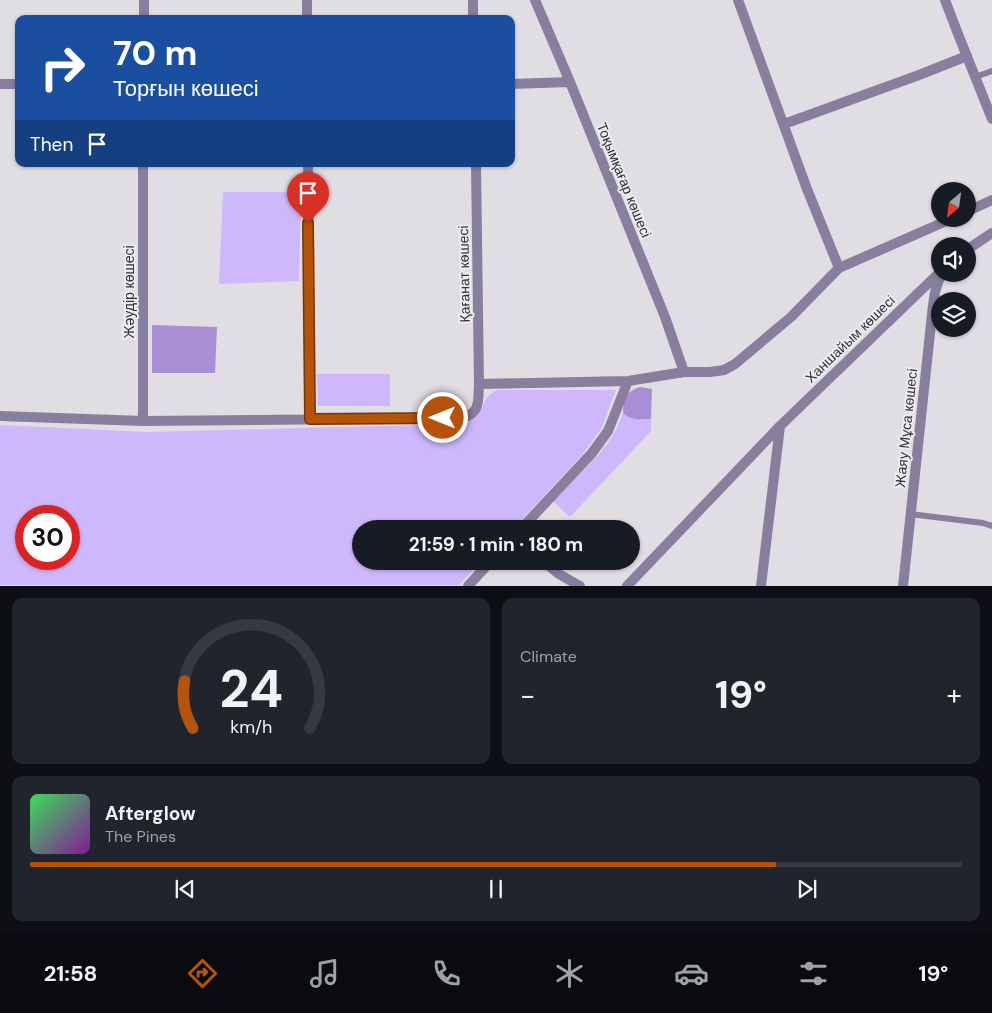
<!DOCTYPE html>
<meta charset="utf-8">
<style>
body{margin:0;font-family:"DM Sans",sans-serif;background:#20242c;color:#f1f3f6;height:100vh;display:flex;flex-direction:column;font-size:19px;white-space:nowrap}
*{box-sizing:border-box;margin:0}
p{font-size:16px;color:#9ea1a6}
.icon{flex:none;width:28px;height:28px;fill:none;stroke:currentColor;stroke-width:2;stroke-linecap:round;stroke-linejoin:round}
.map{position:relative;height:586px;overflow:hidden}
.sheet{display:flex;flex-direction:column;gap:12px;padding:12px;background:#0d0f14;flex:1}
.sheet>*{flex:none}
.banner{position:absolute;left:15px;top:15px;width:500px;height:152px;border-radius:10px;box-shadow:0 1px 4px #0004;background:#1a4fa0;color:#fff;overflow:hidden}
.needle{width:32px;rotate:209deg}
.controls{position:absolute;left:931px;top:182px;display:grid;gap:10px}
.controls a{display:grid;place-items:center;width:45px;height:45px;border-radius:50%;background:#171b24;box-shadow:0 1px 4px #0004;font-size:25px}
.speed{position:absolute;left:15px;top:505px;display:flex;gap:10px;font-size:25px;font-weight:700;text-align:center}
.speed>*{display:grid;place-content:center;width:65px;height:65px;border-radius:50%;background:#171b24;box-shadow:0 1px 4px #0004;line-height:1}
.speed .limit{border:8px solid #d22;background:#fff;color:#111}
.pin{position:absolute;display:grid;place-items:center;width:42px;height:42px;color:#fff;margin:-51px -21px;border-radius:50% 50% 50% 0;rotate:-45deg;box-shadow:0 0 5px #0007}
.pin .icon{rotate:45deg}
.me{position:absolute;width:55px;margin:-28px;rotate:270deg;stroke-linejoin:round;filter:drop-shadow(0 0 4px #0008)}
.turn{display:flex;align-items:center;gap:18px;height:105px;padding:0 15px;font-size:22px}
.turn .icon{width:65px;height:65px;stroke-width:2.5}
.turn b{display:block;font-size:35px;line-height:42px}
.then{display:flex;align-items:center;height:48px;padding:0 15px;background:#0003;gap:10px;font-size:19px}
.big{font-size:38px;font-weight:700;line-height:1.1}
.sheet .widget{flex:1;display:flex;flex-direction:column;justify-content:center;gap:8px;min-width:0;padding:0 18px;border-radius:10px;background:#20242c}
.sheet .dial{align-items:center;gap:0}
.dial svg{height:130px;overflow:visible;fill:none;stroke:#363941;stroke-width:7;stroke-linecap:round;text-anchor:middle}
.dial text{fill:#f1f3f6;stroke:none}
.song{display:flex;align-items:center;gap:15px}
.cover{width:60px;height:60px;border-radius:8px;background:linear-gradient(135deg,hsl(130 70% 55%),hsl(290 70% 35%))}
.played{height:5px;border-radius:2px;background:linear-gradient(90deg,#b45309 80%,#363941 80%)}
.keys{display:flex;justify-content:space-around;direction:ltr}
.heat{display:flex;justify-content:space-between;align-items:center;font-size:28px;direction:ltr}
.sheet .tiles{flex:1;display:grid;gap:12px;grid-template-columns:1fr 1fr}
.widget:last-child{grid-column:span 2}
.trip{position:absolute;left:352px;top:520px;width:288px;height:50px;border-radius:25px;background:#171b24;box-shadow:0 1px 4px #0004;font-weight:700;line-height:50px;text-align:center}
.tabs{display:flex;height:80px;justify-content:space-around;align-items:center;background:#090b0e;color:#9ea1a6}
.tabs .icon{width:35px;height:35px}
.tabs .current{color:#b45309}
.tabs b{font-size:22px;color:#f1f3f6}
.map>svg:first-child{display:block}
</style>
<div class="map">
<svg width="992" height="586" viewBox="0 0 992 586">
<rect width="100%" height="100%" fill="#e0dee3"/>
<path fill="#cfb7fc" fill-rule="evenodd" d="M223,192H301L299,281L219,284Z
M390,374V406H318L317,374Z
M498,390H616L601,429L582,455L513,529H361V561H482L459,585H0V425L145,432L458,424C488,421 477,397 498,390ZM26,516H69V559H26Z
M623,413C631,421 640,419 651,419V431L570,517L553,501L597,456L608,443L617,428Z"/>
<path fill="#a88fd5" d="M152,325L217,327L215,373H152Z
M640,387L652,389L651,419C640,419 631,421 623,413C624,399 626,391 640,387Z"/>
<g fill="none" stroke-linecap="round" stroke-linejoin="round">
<path stroke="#887e9d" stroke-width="6" d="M975,77L992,71
M910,514L983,523L992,526"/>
<path stroke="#887e9d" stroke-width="10" d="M473,0V19
M535,0L570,82L665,317L684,372
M144,19V0
M307,19V0
M0,84H19
M511,84L570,82
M784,124L919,75L967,56
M308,164L310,419
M968,211L992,200
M839,268L951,219
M479,384L628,381L684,372H710L724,370L735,364L791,317L839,268L807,189L738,0
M0,416L143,421L462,418C481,414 478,399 479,384L476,164
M143,421V164
M521,529L592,453L608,431L628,381
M543,561L559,574L580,586
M468,586L491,561
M627,586L780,426L940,272
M761,586L780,426"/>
<path stroke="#887e9d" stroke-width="10" d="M945,0L958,34L992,119
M968,249L992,233
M903,586L933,305L935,292L941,274"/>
</g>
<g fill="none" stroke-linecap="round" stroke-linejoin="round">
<defs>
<path id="route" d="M308,223L310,419L443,418"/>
</defs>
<use href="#route" stroke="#753606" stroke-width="12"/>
<use href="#route" stroke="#b45309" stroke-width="9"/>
</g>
<g text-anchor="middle" stroke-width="4" stroke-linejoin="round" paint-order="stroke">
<g font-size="14" fill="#303032" stroke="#edecf0">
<text transform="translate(624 180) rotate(68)" y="5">Тоқымқағар көшесі</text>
<text transform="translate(464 274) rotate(-91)" y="5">Қағанат көшесі</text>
<text transform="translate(129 292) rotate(-90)" y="5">Жәудір көшесі</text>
<text transform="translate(850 339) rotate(-44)" y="5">Ханшайым көшесі</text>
<text transform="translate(906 428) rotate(-84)" y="5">Жаяу Мұса көшесі</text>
</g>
</g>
</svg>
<div class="controls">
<a><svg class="needle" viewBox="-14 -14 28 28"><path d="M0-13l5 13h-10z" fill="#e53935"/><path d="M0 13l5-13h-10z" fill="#9ea1a6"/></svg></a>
<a><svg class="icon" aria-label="sound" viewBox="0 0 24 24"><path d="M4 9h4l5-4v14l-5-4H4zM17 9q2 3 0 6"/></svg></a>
<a><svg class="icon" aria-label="layers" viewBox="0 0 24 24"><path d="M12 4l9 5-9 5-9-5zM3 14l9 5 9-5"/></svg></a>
</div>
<div class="speed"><div class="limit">30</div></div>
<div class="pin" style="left:308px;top:223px;background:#d93025"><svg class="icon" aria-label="arrive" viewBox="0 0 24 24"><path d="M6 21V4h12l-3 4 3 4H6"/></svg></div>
<svg class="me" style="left:443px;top:418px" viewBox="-20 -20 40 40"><circle r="17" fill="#b45309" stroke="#fff" stroke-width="3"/><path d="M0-11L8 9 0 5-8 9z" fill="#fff"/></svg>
<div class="trip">21:59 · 1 min · 180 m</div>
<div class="banner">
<div class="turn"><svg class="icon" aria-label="right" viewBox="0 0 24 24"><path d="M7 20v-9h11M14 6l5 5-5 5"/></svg><div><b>70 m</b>Торғын көшесі</div></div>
<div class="then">Then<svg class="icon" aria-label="arrive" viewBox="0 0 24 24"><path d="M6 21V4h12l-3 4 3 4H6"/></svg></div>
</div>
</div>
<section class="sheet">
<div class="tiles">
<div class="widget dial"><svg viewBox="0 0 100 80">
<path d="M14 69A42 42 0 1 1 86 69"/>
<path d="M14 69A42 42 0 0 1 9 40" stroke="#b45309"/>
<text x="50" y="56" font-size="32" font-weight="700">24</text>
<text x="50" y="72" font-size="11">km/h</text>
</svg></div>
<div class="widget"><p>Climate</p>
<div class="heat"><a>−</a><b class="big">19°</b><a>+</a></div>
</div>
<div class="widget">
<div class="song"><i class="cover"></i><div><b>Afterglow</b><p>The Pines</p></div></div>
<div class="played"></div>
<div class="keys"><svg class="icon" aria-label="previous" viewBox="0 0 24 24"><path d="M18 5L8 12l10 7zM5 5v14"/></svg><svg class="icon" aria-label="pause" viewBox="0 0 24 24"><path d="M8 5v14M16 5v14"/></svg><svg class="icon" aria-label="next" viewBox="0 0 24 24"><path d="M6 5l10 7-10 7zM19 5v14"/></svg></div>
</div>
</div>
</section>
<nav class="tabs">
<b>21:58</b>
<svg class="icon current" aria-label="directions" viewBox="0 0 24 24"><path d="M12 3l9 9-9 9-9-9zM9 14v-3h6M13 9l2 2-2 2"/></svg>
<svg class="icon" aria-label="music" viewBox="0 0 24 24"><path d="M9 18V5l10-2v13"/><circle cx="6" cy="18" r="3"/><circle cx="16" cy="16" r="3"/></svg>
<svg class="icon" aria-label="phone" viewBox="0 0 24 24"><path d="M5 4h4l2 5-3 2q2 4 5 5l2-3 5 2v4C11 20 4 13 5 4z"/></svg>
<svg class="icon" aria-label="climate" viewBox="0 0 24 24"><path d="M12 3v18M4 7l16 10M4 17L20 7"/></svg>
<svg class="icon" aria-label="car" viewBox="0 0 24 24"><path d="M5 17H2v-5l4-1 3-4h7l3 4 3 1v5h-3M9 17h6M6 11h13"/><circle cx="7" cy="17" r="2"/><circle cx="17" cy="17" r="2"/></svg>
<svg class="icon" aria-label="filters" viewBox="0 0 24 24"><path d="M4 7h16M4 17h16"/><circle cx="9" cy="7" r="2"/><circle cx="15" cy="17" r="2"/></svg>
<b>19°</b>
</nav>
